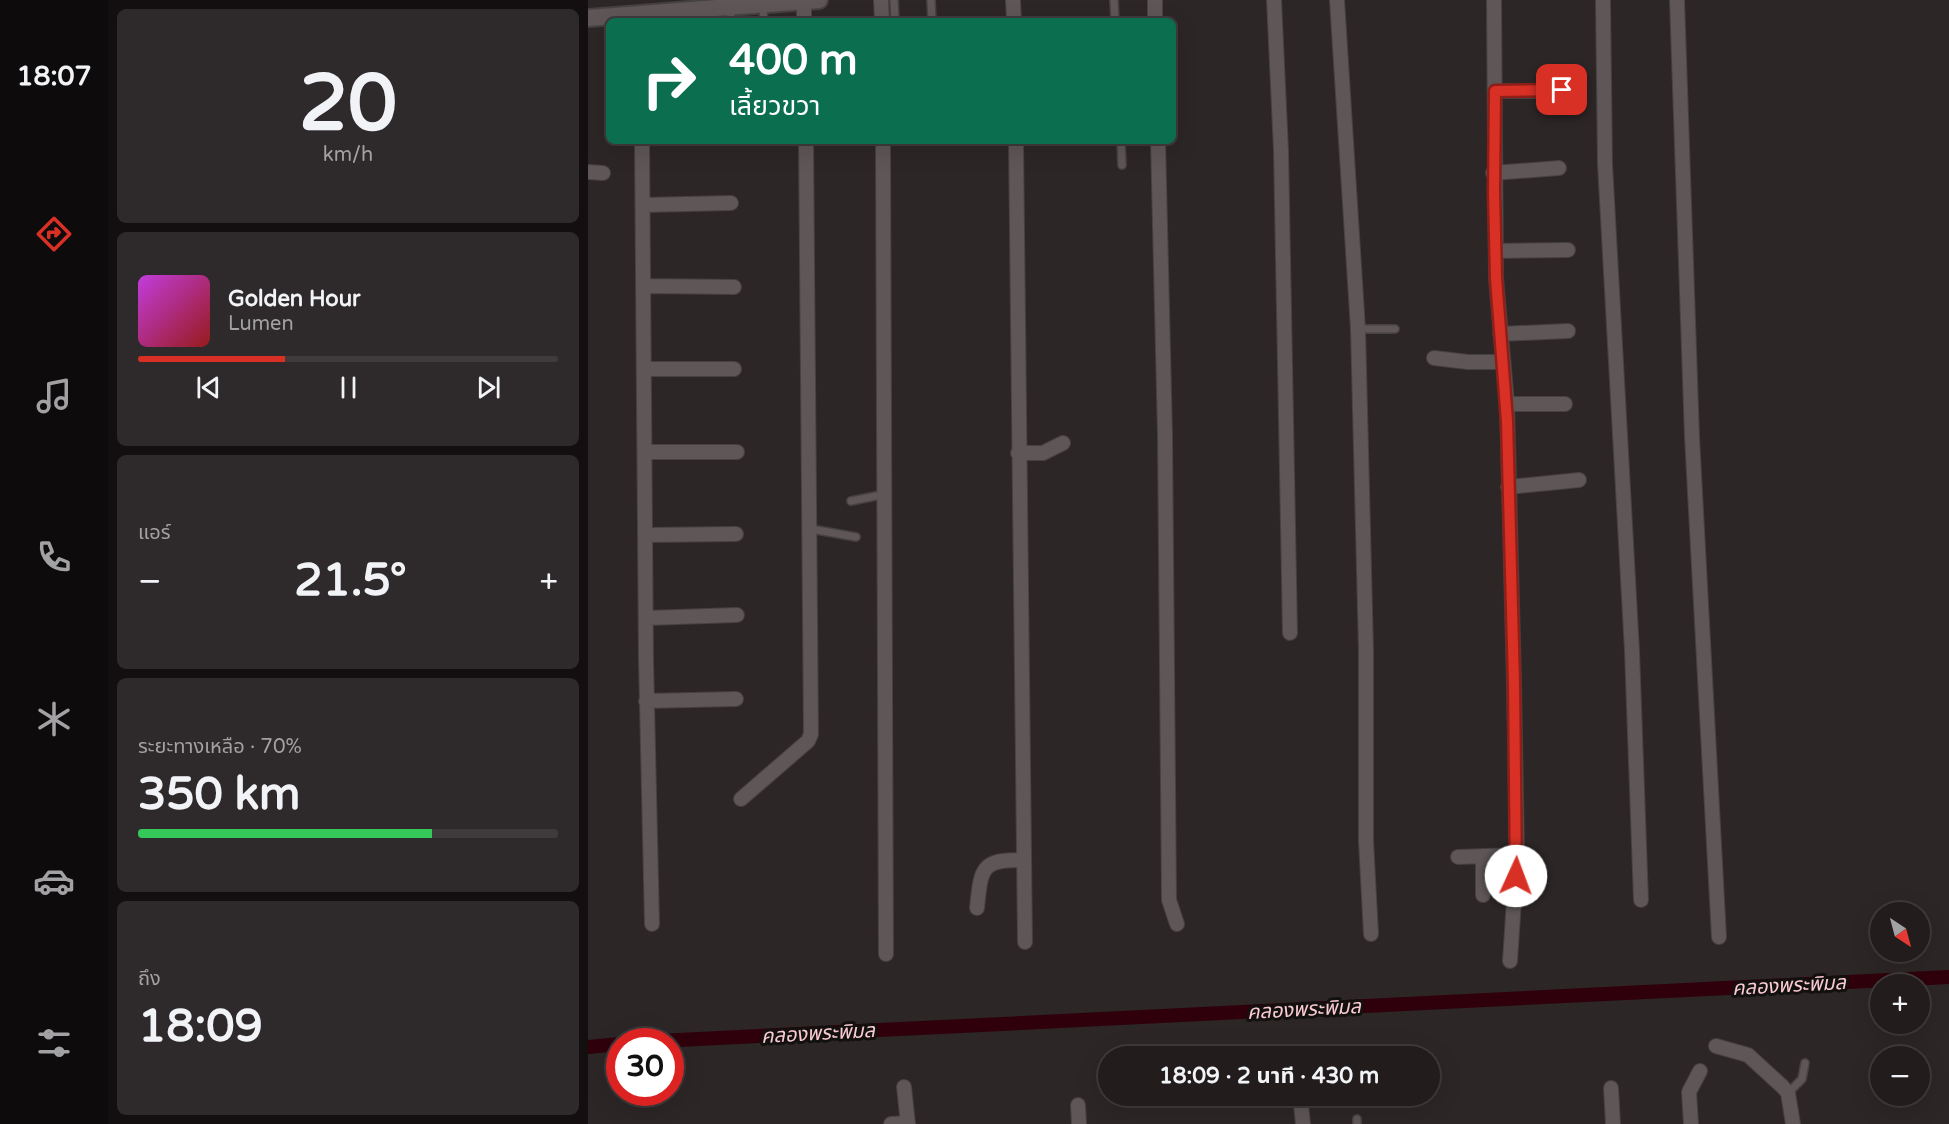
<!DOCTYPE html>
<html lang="th">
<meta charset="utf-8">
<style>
body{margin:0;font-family:"Varela Round","Noto Sans Thai",sans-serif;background:#2e292a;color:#f1f3f6;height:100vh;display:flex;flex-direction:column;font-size:22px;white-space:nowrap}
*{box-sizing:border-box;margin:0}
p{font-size:20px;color:#a2a1a4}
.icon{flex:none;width:33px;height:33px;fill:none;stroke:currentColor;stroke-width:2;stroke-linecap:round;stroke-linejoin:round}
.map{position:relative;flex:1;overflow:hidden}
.drawer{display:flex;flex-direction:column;gap:9px;padding:9px;background:#130f10;width:480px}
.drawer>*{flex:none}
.hud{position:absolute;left:18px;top:18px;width:570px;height:126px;border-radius:9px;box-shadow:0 6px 24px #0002,0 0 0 2px #3f3a3b;background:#0b6e4f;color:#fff;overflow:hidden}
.needle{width:39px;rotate:144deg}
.controls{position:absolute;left:1282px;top:902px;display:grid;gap:12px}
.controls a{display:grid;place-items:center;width:60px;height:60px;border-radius:50%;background:#221c1d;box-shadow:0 6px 24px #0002,0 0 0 2px #3f3a3b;font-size:30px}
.speed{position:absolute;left:18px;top:1028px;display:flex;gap:12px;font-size:30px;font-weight:700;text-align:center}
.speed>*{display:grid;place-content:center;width:78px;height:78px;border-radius:50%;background:#221c1d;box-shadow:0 6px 24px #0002,0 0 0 2px #3f3a3b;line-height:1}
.speed .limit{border:9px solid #d22;background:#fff;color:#111}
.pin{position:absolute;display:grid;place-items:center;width:51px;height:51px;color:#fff;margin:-26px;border-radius:12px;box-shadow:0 3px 9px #0006}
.me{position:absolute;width:66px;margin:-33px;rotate:2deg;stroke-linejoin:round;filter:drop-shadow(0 0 4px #0008)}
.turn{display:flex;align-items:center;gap:21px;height:126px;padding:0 24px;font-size:27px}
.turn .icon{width:78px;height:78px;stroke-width:2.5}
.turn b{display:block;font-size:42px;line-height:51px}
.big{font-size:45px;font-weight:700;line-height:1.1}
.drawer .widget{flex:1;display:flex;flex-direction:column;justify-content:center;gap:9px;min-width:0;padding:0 21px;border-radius:9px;background:#2e292a}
.drawer .dial{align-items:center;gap:0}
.dial b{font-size:78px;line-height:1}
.song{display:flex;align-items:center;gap:18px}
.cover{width:72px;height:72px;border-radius:9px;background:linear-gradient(135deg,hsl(290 70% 55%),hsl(0 70% 35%))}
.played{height:6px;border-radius:3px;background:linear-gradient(90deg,#d93025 35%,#3f3a3b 35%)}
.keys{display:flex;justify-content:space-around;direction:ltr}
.heat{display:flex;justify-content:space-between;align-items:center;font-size:33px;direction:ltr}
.charge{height:9px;border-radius:4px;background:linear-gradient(90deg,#34c759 70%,#3f3a3b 0)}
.trip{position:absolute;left:510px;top:1046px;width:342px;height:60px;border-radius:30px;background:#221c1d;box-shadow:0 6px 24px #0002,0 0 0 2px #3f3a3b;font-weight:700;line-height:60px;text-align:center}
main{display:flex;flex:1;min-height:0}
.tab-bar{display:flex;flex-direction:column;width:108px;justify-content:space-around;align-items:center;background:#0e0b0c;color:#a2a1a4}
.tab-bar .icon{width:42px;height:42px}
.tab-bar .selected{color:#d93025}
.tab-bar b{font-size:27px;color:#f1f3f6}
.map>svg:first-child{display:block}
</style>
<main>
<nav class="tab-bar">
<b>18:07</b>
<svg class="icon selected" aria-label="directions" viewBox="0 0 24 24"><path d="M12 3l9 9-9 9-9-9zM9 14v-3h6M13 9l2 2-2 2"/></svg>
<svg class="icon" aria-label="music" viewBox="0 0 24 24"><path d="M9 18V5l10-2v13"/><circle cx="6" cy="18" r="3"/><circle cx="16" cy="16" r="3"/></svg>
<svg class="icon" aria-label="phone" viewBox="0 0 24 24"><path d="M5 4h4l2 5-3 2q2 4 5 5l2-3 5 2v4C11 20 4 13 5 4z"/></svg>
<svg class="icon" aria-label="climate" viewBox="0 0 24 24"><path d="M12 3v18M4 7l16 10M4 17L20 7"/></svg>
<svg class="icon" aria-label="car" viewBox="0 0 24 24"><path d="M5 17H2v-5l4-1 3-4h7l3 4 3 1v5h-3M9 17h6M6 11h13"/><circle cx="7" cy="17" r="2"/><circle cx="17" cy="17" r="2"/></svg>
<svg class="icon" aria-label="filters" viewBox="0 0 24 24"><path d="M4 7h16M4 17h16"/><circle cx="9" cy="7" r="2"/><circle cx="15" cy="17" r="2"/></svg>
</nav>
<section class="drawer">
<div class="widget dial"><b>20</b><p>km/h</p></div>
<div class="widget">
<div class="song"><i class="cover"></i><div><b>Golden Hour</b><p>Lumen</p></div></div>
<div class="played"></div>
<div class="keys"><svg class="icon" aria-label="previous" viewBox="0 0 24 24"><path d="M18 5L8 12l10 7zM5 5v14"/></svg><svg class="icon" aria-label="pause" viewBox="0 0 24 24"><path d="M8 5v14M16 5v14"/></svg><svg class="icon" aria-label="next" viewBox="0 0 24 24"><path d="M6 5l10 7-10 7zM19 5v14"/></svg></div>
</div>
<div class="widget"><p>แอร์</p>
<div class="heat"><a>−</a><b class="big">21.5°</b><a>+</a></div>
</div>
<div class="widget"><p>ระยะทางเหลือ · 70%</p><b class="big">350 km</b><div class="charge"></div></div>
<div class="widget"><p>ถึง</p><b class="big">18:09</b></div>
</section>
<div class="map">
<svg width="1361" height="1124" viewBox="0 0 1361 1124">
<rect width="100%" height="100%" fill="#2d2627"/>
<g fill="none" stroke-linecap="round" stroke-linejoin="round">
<path stroke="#2f000c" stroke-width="14" d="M70,1041L1361,977
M0,1047L32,1044"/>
<defs>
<path id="service" d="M306,0L307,21
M343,0L344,21
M526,0L527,21
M142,21L144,7
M175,21L176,4
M533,141L534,165
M770,329H807
M263,501L298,494
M223,529L268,537
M1200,1093L1214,1079L1217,1063
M769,1119V1124"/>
<path id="minor" d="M216,0V21
M293,0L294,21
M425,0L426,21
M567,0V21
M686,0L693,150L702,633
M749,0L770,329L778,650V841L783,934
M906,0L908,278L919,404L926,684L929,855L922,961
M1015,0L1017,164L1044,651L1053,900
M1089,0L1104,437L1131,937
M907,91H974
M54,141L58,660L64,924
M295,141L298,954
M428,141L437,942
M570,141L577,435L581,900L589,924
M0,172L15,173
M905,173L971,168
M55,205L143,203
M908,251L980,250
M57,286L146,287
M912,334L980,331
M846,358L880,362H915
M57,369H146
M919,404H977
M58,452H149
M430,453H455L475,443
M920,487L991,480
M58,535L148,534
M58,618L149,615
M58,701L148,699
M153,799L220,741L223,734L218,141
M895,856V895
M870,857L929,855
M389,908C393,868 393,859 436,860
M1128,1046L1160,1055L1195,1087L1200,1093L1205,1124
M316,1087L320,1124
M1023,1088L1025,1124
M712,1095L715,1124
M490,1105L491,1124
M303,1124L320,1123
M1103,1124L1101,1092L1112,1071"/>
<path id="tertiary" d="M0,18L231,0"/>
</defs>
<use href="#service" stroke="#464142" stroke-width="10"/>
<use href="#minor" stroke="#464142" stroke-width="16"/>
<use href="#tertiary" stroke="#464142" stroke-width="20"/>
<use href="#service" stroke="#5e5657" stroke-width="7"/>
<use href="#minor" stroke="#5e5657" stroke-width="14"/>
<use href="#tertiary" stroke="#5e5657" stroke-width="16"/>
</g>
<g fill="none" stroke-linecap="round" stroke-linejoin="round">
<defs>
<path id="route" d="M928,876L926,684L919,421L908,278L906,192L907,91L974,90"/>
</defs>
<use href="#route" stroke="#8d1f18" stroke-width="15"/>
<use href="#route" stroke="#d93025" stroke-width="10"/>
</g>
<g text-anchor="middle" stroke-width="6" stroke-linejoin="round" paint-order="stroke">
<g font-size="20" font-style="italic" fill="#facbd2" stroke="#131010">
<text transform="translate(1201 985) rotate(-3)" y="7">คลองพระพิมล</text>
<text transform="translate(716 1009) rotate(-3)" y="7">คลองพระพิมล</text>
<text transform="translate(230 1033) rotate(-3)" y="7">คลองพระพิมล</text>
</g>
</g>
</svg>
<div class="controls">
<a><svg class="needle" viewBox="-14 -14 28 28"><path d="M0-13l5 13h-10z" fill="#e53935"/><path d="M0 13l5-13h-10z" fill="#a2a1a4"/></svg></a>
<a>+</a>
<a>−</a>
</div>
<div class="speed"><div class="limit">30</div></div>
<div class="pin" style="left:974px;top:90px;background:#d93025"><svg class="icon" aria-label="arrive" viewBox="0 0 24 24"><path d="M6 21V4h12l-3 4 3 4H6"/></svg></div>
<svg class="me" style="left:928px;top:876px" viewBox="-20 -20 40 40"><circle r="19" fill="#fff"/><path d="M0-13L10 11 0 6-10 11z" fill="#d93025"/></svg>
<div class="trip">18:09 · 2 นาที · 430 m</div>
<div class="hud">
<div class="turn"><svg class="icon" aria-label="right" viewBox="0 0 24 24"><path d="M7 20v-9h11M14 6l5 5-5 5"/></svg><div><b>400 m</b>เลี้ยวขวา</div></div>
</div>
</div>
</main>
